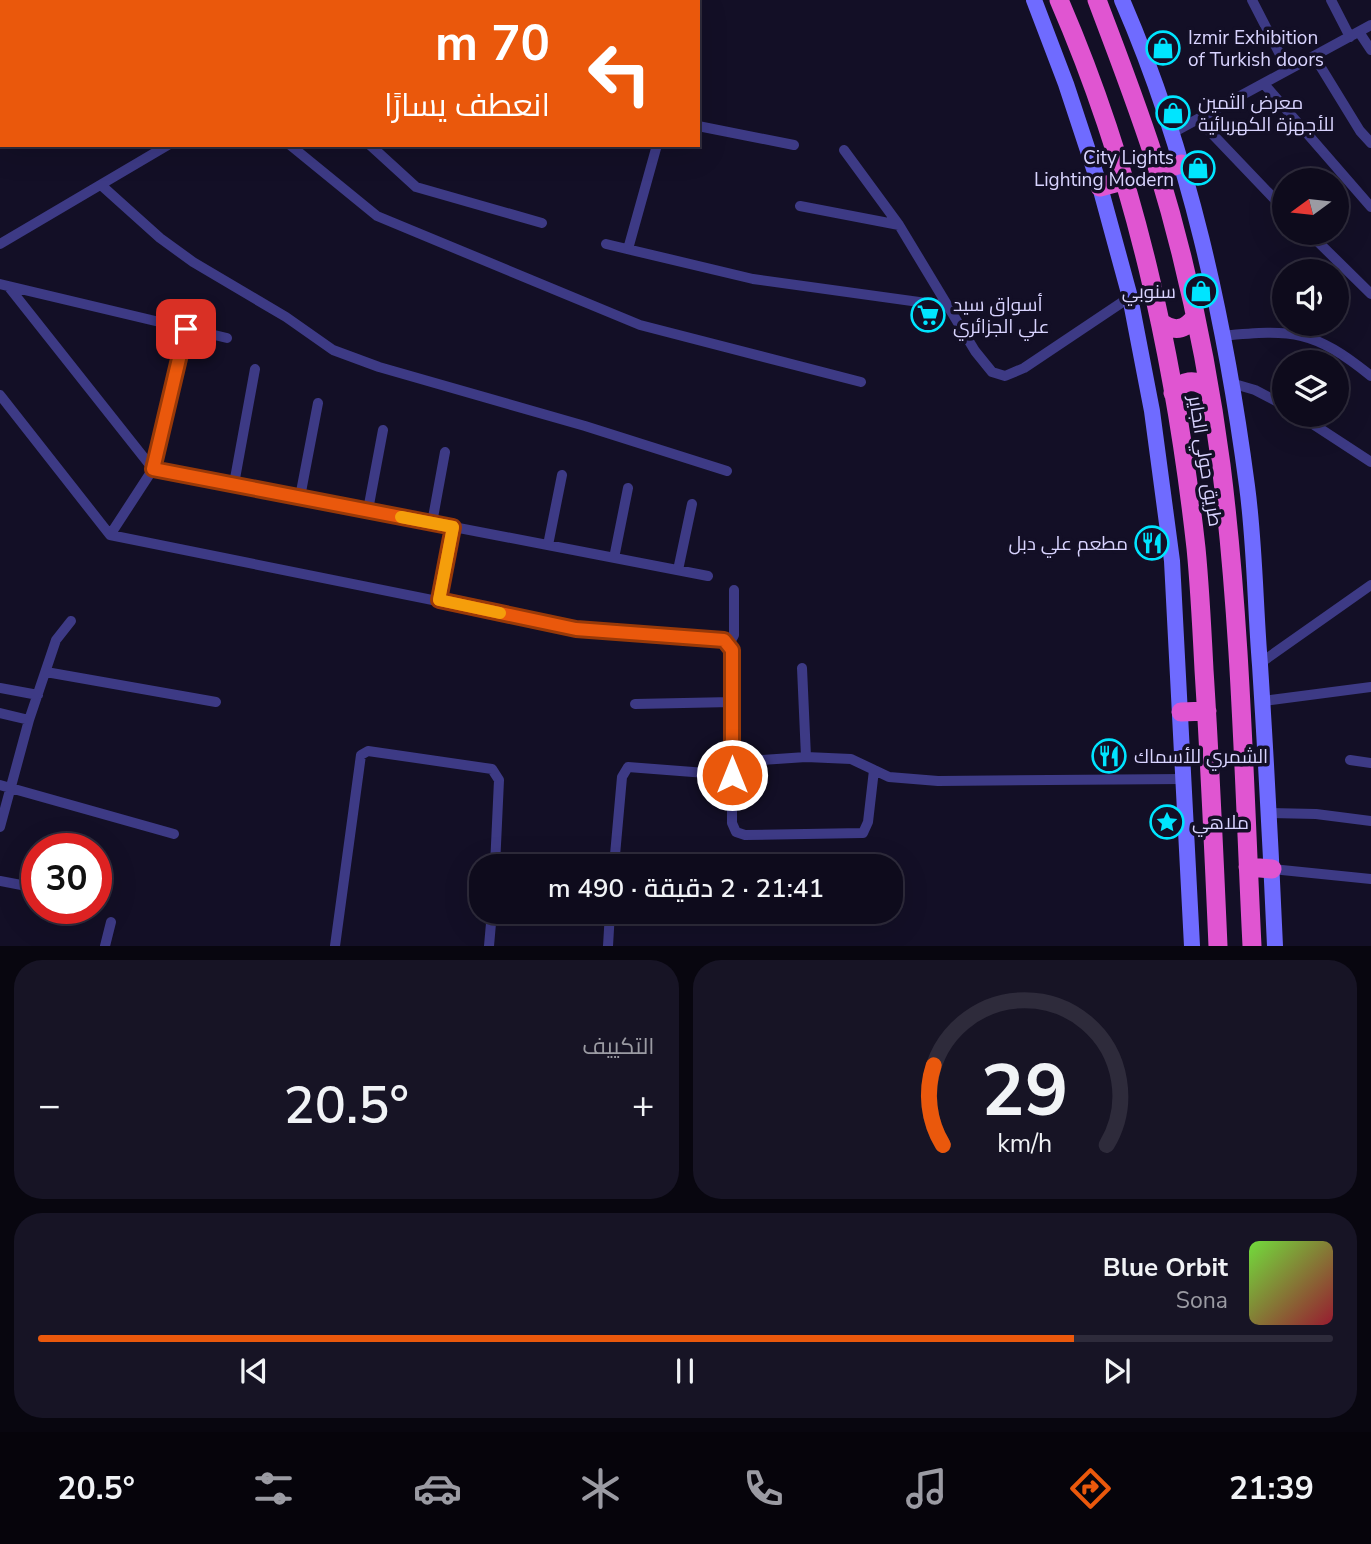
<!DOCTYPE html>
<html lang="ar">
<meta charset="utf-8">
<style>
body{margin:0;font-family:"Nunito Sans",Cairo,sans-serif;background:#171425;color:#f1f3f6;direction:rtl;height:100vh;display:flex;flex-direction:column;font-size:26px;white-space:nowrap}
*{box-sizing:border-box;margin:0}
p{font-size:23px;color:#9b9ba3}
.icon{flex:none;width:38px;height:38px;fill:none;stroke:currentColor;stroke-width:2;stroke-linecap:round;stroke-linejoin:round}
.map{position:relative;height:946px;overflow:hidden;direction:ltr}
.drawer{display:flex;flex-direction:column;gap:14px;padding:14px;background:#08060f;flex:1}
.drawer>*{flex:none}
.guide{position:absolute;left:0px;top:0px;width:700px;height:147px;box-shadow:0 7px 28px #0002,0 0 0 2px #2e2b3b;direction:rtl;background:#ea580c;color:#fff;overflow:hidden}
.needle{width:46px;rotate:255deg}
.fabs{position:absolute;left:1272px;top:168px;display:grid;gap:14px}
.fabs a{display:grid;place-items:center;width:77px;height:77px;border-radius:50%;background:#0e0b1c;box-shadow:0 7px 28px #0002,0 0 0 2px #2e2b3b;font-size:35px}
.speed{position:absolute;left:21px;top:833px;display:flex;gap:14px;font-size:35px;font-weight:700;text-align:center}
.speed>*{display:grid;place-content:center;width:91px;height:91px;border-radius:50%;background:#0e0b1c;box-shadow:0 7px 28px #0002,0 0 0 2px #2e2b3b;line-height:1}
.speed .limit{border:10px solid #d22;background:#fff;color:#111}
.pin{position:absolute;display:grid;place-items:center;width:60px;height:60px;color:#fff;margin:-30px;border-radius:14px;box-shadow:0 4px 10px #0006}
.me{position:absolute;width:77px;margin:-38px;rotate:0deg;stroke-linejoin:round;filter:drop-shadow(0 0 5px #0008)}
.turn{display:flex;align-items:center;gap:24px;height:147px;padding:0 35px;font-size:32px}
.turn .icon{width:91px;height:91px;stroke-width:2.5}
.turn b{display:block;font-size:49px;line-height:60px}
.big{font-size:52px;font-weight:600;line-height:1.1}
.drawer .tile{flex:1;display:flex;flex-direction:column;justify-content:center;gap:10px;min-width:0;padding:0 24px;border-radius:28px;background:#171425}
.drawer .dial{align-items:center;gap:0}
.dial svg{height:182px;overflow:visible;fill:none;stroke:#2e2b3b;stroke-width:7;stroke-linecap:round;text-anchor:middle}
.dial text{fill:#f1f3f6;stroke:none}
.song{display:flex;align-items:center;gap:21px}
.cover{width:84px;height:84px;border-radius:10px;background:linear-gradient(135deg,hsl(100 70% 55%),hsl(350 70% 35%))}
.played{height:7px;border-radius:4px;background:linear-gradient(90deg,#ea580c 80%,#2e2b3b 80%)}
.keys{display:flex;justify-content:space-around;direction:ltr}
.heat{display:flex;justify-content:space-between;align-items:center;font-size:38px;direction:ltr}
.drawer .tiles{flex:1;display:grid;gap:14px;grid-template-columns:1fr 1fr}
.tile:last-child{grid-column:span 2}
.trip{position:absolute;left:469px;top:854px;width:434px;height:70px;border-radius:28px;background:#0e0b1c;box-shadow:0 7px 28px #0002,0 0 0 2px #2e2b3b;font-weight:600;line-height:70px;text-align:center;direction:rtl}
.tab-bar{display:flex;height:112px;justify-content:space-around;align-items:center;background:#06040b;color:#9b9ba3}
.tab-bar .icon{width:49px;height:49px}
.tab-bar .active{color:#ea580c}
.tab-bar b{font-size:32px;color:#f1f3f6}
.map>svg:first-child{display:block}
</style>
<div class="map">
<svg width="1371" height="946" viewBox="0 0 1371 946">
<rect width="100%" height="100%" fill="#130f26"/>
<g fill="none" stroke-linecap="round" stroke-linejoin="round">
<path stroke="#3d3a85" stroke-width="10" d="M484,0L485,2
M585,0L586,2
M1252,0L1288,70
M1331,0L1350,37
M372,2L375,0
M1359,32L1371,50
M1314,56L1360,131L1371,143
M1264,84L1371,207
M1198,119L1284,209
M698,126L794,145
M1172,133L1371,25
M290,145L377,216L640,325L861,382
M370,145L416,187L542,223
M844,150L899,225L975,351L992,372L1005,376L1024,368L1130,297
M101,185L160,238L193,262L286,317L333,350L379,367L585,426L727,471
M800,206L899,225
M1309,233L1371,294
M0,244L168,145
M606,244L753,279L948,306
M628,249L657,145
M0,284L227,338
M8,286L153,469L708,576
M1222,336C1293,329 1314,330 1371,376
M1231,383L1255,390L1284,405
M0,395L110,535L576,629L724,641L732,650V823L736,832L745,835L863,833L868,822L874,770
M1299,415L1371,462
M234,484L255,369
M300,497L318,403
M368,510L383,430
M432,523L445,452
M110,535L153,469L186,329
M548,545L562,475
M614,558L628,488
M678,570L692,504
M439,600L453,527
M729,644L734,635V590
M1259,664L1371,585
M802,668L806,757
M46,672L216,702
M0,688L38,695
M1263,701L1371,687
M635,704L732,702
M0,713L29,720
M1350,760L1371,763
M732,762L806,757L851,759L889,777L938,781L1184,779
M0,785L174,834
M1269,813L1316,814L1371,821
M0,827L29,720L56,640L71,621
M614,866L622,777L628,767L732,775
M1272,869L1371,879
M0,881L37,888
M105,946L111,922
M335,946L361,755L368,751L492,769L499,780L495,866
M489,946L492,912
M608,946L610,912"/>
<path stroke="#6f6bff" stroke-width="16" d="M1034,0L1066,84L1100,187L1130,297L1152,411L1172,561L1192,946
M1122,0C1189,154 1225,320 1247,486C1255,545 1255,605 1260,665C1266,759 1271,852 1275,946"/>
<path stroke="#e055d1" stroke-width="19" d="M1059,0C1135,175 1175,360 1196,548C1200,589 1202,630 1204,670C1210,762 1214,854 1218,946
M1097,0C1118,56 1140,112 1158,170C1187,265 1208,366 1221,465C1241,624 1244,785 1252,946
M1158,171L1181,164
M1100,187L1126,180
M1160,322C1174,332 1184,331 1195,317
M1173,393C1183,380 1194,378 1208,388
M1181,712L1207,711
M1248,867L1272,869"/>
</g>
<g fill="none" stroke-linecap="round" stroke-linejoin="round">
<defs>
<path id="route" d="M186,329L153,469L453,527L439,600L576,629L724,640L732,650V775"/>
</defs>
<use href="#route" stroke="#983908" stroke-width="18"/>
<use href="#route" stroke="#ea580c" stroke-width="12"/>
<path stroke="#f59e0b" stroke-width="12" d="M401,517L453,527L439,600L500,613"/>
</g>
<defs>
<symbol id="shop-ring" viewBox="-11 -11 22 22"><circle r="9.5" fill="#130f26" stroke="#00e5ff" stroke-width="1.5"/><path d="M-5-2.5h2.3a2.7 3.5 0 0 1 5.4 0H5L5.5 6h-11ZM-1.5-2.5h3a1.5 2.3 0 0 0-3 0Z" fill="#00e5ff"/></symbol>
<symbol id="supermarket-ring" viewBox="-11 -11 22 22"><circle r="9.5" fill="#130f26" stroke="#00e5ff" stroke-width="1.5"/><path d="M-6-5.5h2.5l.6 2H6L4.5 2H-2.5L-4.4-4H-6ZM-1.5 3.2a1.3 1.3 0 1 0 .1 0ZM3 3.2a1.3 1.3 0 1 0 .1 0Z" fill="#00e5ff"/></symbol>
<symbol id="restaurant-ring" viewBox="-11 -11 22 22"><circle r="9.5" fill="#130f26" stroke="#00e5ff" stroke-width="1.5"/><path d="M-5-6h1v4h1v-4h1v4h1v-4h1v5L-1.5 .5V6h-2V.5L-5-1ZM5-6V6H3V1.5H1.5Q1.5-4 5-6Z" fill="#00e5ff"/></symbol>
<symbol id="sight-ring" viewBox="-11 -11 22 22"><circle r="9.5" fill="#130f26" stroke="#00e5ff" stroke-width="1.5"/><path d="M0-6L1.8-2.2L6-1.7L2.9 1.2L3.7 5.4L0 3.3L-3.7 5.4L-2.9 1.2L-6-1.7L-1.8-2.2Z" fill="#00e5ff"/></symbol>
</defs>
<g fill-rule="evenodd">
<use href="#shop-ring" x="1144" y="29" width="38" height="38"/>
<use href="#shop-ring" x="1154" y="94" width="38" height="38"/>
<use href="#shop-ring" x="1179" y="149" width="38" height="38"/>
<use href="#shop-ring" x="1182" y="272" width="38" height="38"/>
<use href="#supermarket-ring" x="909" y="296" width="38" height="38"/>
<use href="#restaurant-ring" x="1133" y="524" width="38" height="38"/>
<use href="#restaurant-ring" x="1090" y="737" width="38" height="38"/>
<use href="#sight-ring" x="1148" y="803" width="38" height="38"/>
</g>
<g text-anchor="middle" stroke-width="7" stroke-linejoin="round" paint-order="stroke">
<g font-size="19" fill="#d9d4ff" stroke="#130f26" text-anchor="start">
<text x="1188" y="44">Izmir Exhibition<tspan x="1188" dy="22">of Turkish doors</tspan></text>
<text x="1198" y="109">معرض الثمين<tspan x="1198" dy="22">للأجهزة الكهربائية</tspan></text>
<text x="1174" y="164" text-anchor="end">City Lights<tspan x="1174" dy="22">Lighting Modern</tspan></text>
<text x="1176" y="298" text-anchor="end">سنوبي</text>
<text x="953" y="311">أسواق سيد<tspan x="953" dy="22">علي الجزائري</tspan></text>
<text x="1128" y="550" text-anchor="end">مطعم علي دبل</text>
<text x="1134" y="763">الشمري للأسماك</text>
<text x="1192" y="829">ملاهي</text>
</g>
<g font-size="19" fill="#d9d4ff" stroke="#130f26">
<text transform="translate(1206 461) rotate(81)" y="7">طريق حولي الجاير</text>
</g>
</g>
</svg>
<div class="fabs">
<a><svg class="needle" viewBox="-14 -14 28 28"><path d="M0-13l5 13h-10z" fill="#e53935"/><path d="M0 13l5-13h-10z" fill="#9b9ba3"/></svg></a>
<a><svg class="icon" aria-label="sound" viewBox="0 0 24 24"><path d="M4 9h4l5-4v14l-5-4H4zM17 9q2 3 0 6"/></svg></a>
<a><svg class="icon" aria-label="layers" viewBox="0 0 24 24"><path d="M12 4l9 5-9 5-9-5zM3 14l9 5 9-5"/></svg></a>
</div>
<div class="speed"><div class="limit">30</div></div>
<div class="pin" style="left:186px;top:329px;background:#d93025"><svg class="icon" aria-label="arrive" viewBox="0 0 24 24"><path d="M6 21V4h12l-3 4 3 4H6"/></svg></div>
<svg class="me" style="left:732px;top:775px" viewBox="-20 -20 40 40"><circle r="17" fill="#ea580c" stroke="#fff" stroke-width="3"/><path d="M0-11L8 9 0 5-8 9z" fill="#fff"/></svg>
<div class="trip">21:41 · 2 دقيقة · 490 m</div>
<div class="guide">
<div class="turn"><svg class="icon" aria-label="left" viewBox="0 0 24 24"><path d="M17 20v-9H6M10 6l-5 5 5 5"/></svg><div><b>70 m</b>انعطف يسارًا</div></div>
</div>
</div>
<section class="drawer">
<div class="tiles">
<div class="tile dial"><svg viewBox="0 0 100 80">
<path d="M14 69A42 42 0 1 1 86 69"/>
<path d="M14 69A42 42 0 0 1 10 34" stroke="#ea580c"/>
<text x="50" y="56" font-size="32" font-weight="700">29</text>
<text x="50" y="72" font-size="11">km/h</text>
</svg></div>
<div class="tile"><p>التكييف</p>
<div class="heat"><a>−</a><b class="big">20.5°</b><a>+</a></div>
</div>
<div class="tile">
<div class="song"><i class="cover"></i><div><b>Blue Orbit</b><p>Sona</p></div></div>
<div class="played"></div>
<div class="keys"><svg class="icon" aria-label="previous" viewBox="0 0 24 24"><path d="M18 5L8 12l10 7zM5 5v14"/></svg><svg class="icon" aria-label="pause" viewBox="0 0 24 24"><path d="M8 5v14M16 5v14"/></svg><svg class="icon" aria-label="next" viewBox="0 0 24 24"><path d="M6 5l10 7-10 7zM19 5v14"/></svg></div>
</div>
</div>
</section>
<nav class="tab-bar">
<b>21:39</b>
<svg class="icon active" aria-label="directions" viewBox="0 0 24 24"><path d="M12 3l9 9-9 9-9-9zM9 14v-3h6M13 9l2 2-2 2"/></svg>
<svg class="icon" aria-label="music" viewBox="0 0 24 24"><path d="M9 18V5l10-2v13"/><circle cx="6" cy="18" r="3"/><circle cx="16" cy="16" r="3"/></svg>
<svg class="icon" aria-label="phone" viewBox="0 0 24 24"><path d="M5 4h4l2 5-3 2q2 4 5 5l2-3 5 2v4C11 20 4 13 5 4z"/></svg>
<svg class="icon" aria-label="climate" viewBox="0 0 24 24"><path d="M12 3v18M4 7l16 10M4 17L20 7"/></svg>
<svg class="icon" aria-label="car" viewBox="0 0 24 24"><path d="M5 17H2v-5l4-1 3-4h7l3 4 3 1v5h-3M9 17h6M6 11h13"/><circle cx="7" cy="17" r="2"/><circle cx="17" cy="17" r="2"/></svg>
<svg class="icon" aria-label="filters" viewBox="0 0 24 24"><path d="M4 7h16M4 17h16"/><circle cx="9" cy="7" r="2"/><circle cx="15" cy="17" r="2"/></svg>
<b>20.5°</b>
</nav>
